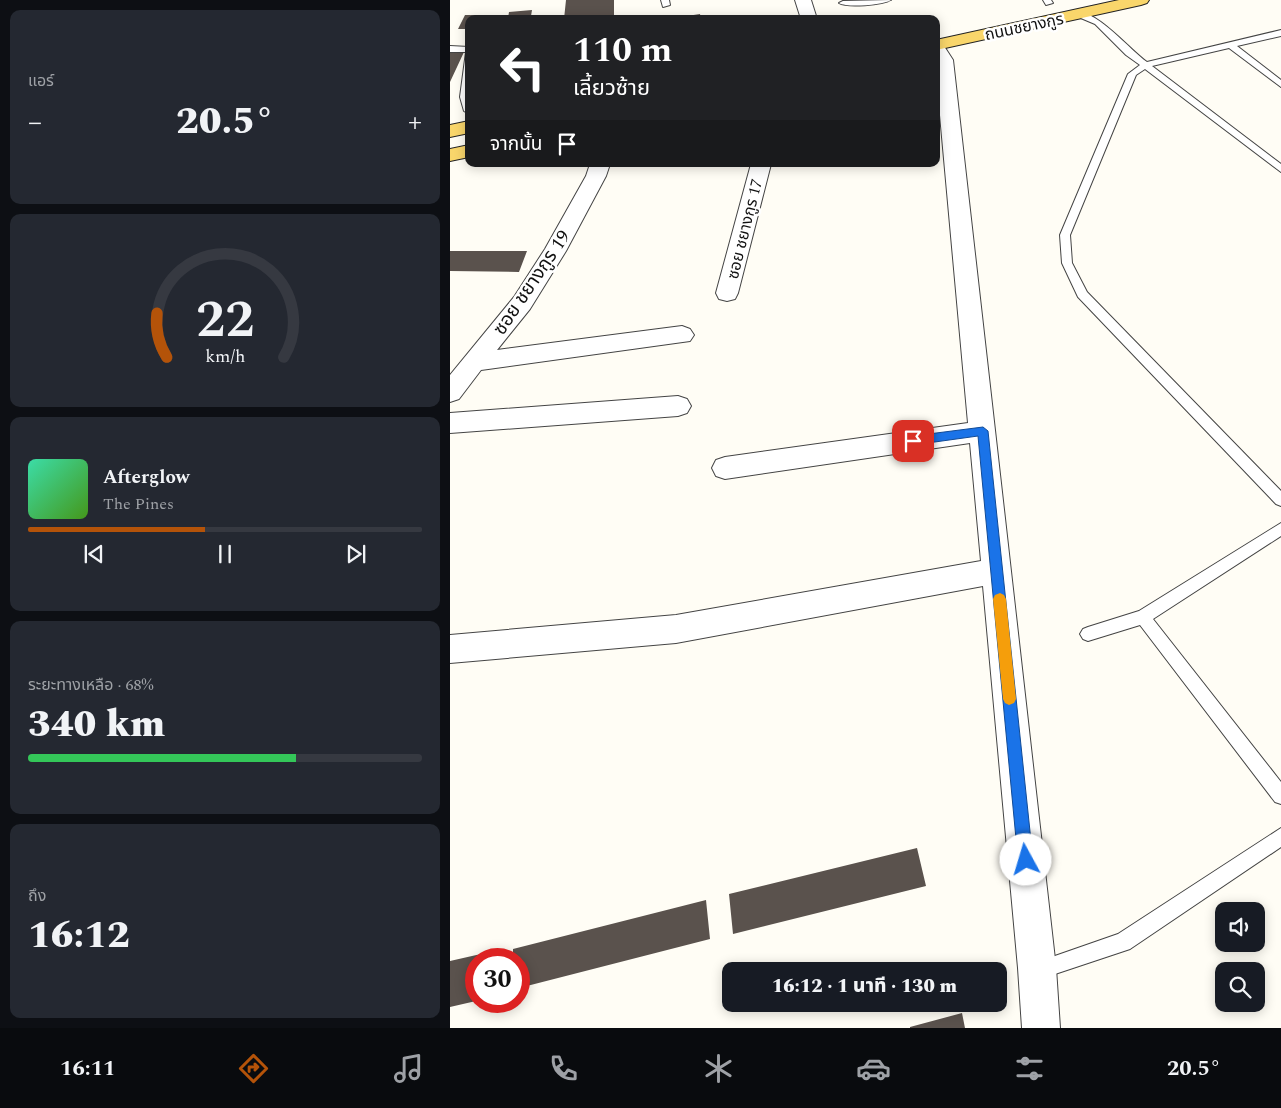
<!DOCTYPE html>
<html lang="th">
<meta charset="utf-8">
<style>
body{margin:0;font-family:Spectral,"Noto Sans Thai",serif;background:#242831;color:#f1f3f6;height:100vh;display:flex;flex-direction:column;font-size:19px;white-space:nowrap}
*{box-sizing:border-box;margin:0}
p{font-size:16px;color:#9ea1a6}
.icon{flex:none;width:28px;height:28px;fill:none;stroke:currentColor;stroke-width:2;stroke-linecap:round;stroke-linejoin:round}
.map{position:relative;flex:1;overflow:hidden}
.panel{display:flex;flex-direction:column;gap:10px;padding:10px;background:#0d0f14;width:450px}
.panel>*{flex:none}
.hud{position:absolute;left:15px;top:15px;width:475px;height:152px;border-radius:10px;box-shadow:0 2px 12px #0003;background:#202124;color:#fff;overflow:hidden}
.buttons{position:absolute;left:765px;top:902px;display:grid;gap:10px}
.buttons a{display:grid;place-items:center;width:50px;height:50px;border-radius:10px;background:#171b24;box-shadow:0 2px 12px #0003;font-size:25px}
.speed{position:absolute;left:15px;top:948px;display:flex;gap:10px;font-size:25px;font-weight:700;text-align:center}
.speed>*{display:grid;place-content:center;width:65px;height:65px;border-radius:50%;background:#171b24;box-shadow:0 2px 12px #0003;line-height:1}
.speed .limit{border:8px solid #d22;background:#fff;color:#111}
.pin{position:absolute;display:grid;place-items:center;width:42px;height:42px;color:#fff;margin:-21px;border-radius:10px;box-shadow:0 2px 8px #0006}
.me{position:absolute;width:55px;margin:-28px;rotate:354deg;stroke-linejoin:round;filter:drop-shadow(0 0 4px #0008)}
.turn{display:flex;align-items:center;gap:18px;height:105px;padding:0 25px;font-size:22px}
.turn .icon{width:65px;height:65px;stroke-width:2.5}
.turn b{display:block;font-size:35px;line-height:42px}
.then{display:flex;align-items:center;height:48px;padding:0 25px;background:#0003;gap:10px;font-size:19px}
.big{font-size:38px;font-weight:800;line-height:1.1}
.panel .card{flex:1;display:flex;flex-direction:column;justify-content:center;gap:8px;min-width:0;padding:0 18px;border-radius:10px;background:#242831}
.panel .dial{align-items:center;gap:0}
.dial svg{height:130px;overflow:visible;fill:none;stroke:#363941;stroke-width:7;stroke-linecap:round;text-anchor:middle}
.dial text{fill:#f1f3f6;stroke:none}
.song{display:flex;align-items:center;gap:15px}
.cover{width:60px;height:60px;border-radius:8px;background:linear-gradient(135deg,hsl(160 70% 55%),hsl(100 70% 35%))}
.played{height:5px;border-radius:2px;background:linear-gradient(90deg,#b45309 45%,#363941 45%)}
.keys{display:flex;justify-content:space-around;direction:ltr}
.heat{display:flex;justify-content:space-between;align-items:center;font-size:28px;direction:ltr}
.charge{height:8px;border-radius:4px;background:linear-gradient(90deg,#34c759 68%,#363941 0)}
.trip{position:absolute;left:272px;top:962px;width:285px;height:50px;border-radius:10px;background:#171b24;box-shadow:0 2px 12px #0003;font-weight:800;line-height:50px;text-align:center}
.dock{display:flex;height:80px;justify-content:space-around;align-items:center;background:#090b0e;color:#9ea1a6}
.dock .icon{width:35px;height:35px}
.dock .active{color:#b45309}
.dock b{font-size:22px;color:#f1f3f6}
main{display:flex;flex:1;min-height:0}
.map>svg:first-child{display:block}
</style>
<main>
<section class="panel">
<div class="card"><p>แอร์</p>
<div class="heat"><a>−</a><b class="big">20.5°</b><a>+</a></div>
</div>
<div class="card dial"><svg viewBox="0 0 100 80">
<path d="M14 69A42 42 0 1 1 86 69"/>
<path d="M14 69A42 42 0 0 1 8 42" stroke="#b45309"/>
<text x="50" y="56" font-size="32" font-weight="700">22</text>
<text x="50" y="72" font-size="11">km/h</text>
</svg></div>
<div class="card">
<div class="song"><i class="cover"></i><div><b>Afterglow</b><p>The Pines</p></div></div>
<div class="played"></div>
<div class="keys"><svg class="icon" aria-label="previous" viewBox="0 0 24 24"><path d="M18 5L8 12l10 7zM5 5v14"/></svg><svg class="icon" aria-label="pause" viewBox="0 0 24 24"><path d="M8 5v14M16 5v14"/></svg><svg class="icon" aria-label="next" viewBox="0 0 24 24"><path d="M6 5l10 7-10 7zM19 5v14"/></svg></div>
</div>
<div class="card"><p>ระยะทางเหลือ · 68%</p><b class="big">340 km</b><div class="charge"></div></div>
<div class="card"><p>ถึง</p><b class="big">16:12</b></div>
</section>
<div class="map">
<svg width="831" height="1028" viewBox="0 0 831 1028">
<rect width="100%" height="100%" fill="#fffdf5"/>
<path fill="#5a524d" d="M116,0H164V19H114Z
M82,10L81,16L58,18L59,12Z
M250,14L251,19H224V18Z
M15,15H41L40,19H19V33H15L17,29H8Z
M0,52H14L0,82Z
M0,251H77L69,272L0,271Z
M467,848L476,886L283,934L279,894Z
M256,900L260,939L69,988V959H63V949Z
M44,951L43,959H26V1001L0,1007V961Z
M512,1013L515,1028H460V1027Z"/>
<g fill="none" stroke-linecap="round" stroke-linejoin="round">
<defs>
<path id="service" d="M211,0H219L220,5L213,7Z
M441,0C433,5 397,8 389,3L393,1Z
M593,0H601L603,3L596,5Z
M626,12C647,10 679,49 697,62L831,30V36L787,46L831,80V87L779,48L702,66L831,164V172L695,69L686,75L620,235L622,263L637,292L831,491V506L826,504L628,297L612,263L610,235L678,74L690,65L676,55L645,24L626,16Z
M0,46L19,47V114L14,111L10,97L16,52H0Z
M831,523V536L703,619L831,782V804L825,802L690,625L638,641L633,639L630,634L633,629L638,627L689,611Z
M831,828V847L680,949L602,975L587,977L580,975L578,968L580,961L602,957L668,934Z"/>
<path id="minor" d="M345,0H361L367,19H351Z
M486,42L492,43L503,60L606,968L610,1028H572L568,968L533,586L226,643L0,663V635L226,615L531,561L520,443L275,479L266,476L262,468L266,460L275,457L518,423L486,71Z
M140,164H160L156,176L116,251L80,309L47,350L232,326L240,329L244,335L240,341L31,370L9,399L0,402V375L64,297L95,249L136,176Z
M301,164H321L288,293L285,299L277,301L269,299L266,293Z
M228,396L237,399L241,406L237,413L228,416L0,433V413Z"/>
<path id="primary" d="M669,0H699L697,3L691,5L486,50V40Z
M19,121V133L0,137V125Z
M19,145V157L0,161V149Z"/>
</defs>
<use href="#service" stroke="#444" stroke-width="2"/>
<use href="#minor" stroke="#444" stroke-width="2"/>
<use href="#primary" stroke="#222" stroke-width="2"/>
<use href="#service" fill="#fff" fill-rule="evenodd"/>
<use href="#minor" fill="#fff" fill-rule="evenodd"/>
<use href="#primary" fill="#f9d66b" fill-rule="evenodd"/>
</g>
<path fill="#1a73e8" stroke="#114b97" d="M533,427L538,431L583,860L581,865L576,867L570,865L568,860L528,436L463,445L458,441L463,436Z"/>
<path fill="#f59e0b" d="M550,593L554,595L556,599L566,699L564,703L559,705L555,703L553,699L543,599L545,595Z"/>
<g text-anchor="middle" stroke-width="5" stroke-linejoin="round" paint-order="stroke">
<g font-size="16" fill="#111" stroke="#fff">
<text transform="translate(574 26) rotate(-12)" y="6">ถนนชยางกูร</text>
<text transform="translate(294 229) rotate(-76)" y="6">ซอย ชยางกูร 17</text>
</g>
<g font-size="19" fill="#111" stroke="#fff">
<text transform="translate(81 282) rotate(-56)" y="7">ซอย ชยางกูร 19</text>
</g>
</g>
</svg>
<div class="buttons">
<a><svg class="icon" aria-label="sound" viewBox="0 0 24 24"><path d="M4 9h4l5-4v14l-5-4H4zM17 9q2 3 0 6"/></svg></a>
<a><svg class="icon" aria-label="search" viewBox="0 0 24 24"><circle cx="10" cy="10" r="6"/><path d="M15 15l6 6"/></svg></a>
</div>
<div class="speed"><div class="limit">30</div></div>
<div class="pin" style="left:463px;top:441px;background:#d93025"><svg class="icon" aria-label="arrive" viewBox="0 0 24 24"><path d="M6 21V4h12l-3 4 3 4H6"/></svg></div>
<svg class="me" style="left:576px;top:860px" viewBox="-20 -20 40 40"><circle r="19" fill="#fff"/><path d="M0-13L10 11 0 6-10 11z" fill="#1a73e8"/></svg>
<div class="trip">16:12 · 1 นาที · 130 m</div>
<div class="hud">
<div class="turn"><svg class="icon" aria-label="left" viewBox="0 0 24 24"><path d="M17 20v-9H6M10 6l-5 5 5 5"/></svg><div><b>110 m</b>เลี้ยวซ้าย</div></div>
<div class="then">จากนั้น<svg class="icon" aria-label="arrive" viewBox="0 0 24 24"><path d="M6 21V4h12l-3 4 3 4H6"/></svg></div>
</div>
</div>
</main>
<nav class="dock">
<b>16:11</b>
<svg class="icon active" aria-label="directions" viewBox="0 0 24 24"><path d="M12 3l9 9-9 9-9-9zM9 14v-3h6M13 9l2 2-2 2"/></svg>
<svg class="icon" aria-label="music" viewBox="0 0 24 24"><path d="M9 18V5l10-2v13"/><circle cx="6" cy="18" r="3"/><circle cx="16" cy="16" r="3"/></svg>
<svg class="icon" aria-label="phone" viewBox="0 0 24 24"><path d="M5 4h4l2 5-3 2q2 4 5 5l2-3 5 2v4C11 20 4 13 5 4z"/></svg>
<svg class="icon" aria-label="climate" viewBox="0 0 24 24"><path d="M12 3v18M4 7l16 10M4 17L20 7"/></svg>
<svg class="icon" aria-label="car" viewBox="0 0 24 24"><path d="M5 17H2v-5l4-1 3-4h7l3 4 3 1v5h-3M9 17h6M6 11h13"/><circle cx="7" cy="17" r="2"/><circle cx="17" cy="17" r="2"/></svg>
<svg class="icon" aria-label="filters" viewBox="0 0 24 24"><path d="M4 7h16M4 17h16"/><circle cx="9" cy="7" r="2"/><circle cx="15" cy="17" r="2"/></svg>
<b>20.5°</b>
</nav>
